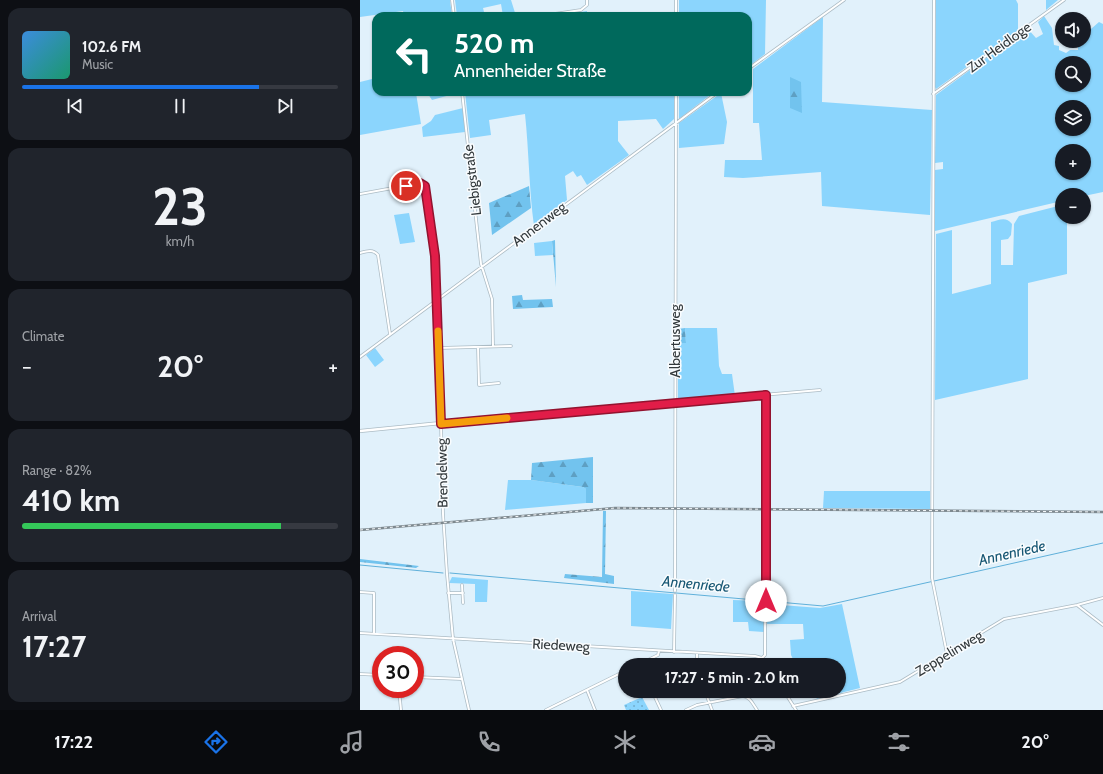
<!DOCTYPE html>
<meta charset="utf-8">
<style>
body{margin:0;font-family:Cabin,sans-serif;background:#20242c;color:#f1f3f6;height:100vh;display:flex;flex-direction:column;font-size:15px;white-space:nowrap}
*{box-sizing:border-box;margin:0}
p{font-size:13px;color:#9ea1a6}
.icon{flex:none;width:22px;height:22px;fill:none;stroke:currentColor;stroke-width:2;stroke-linecap:round;stroke-linejoin:round}
.map{position:relative;flex:1;overflow:hidden}
.panel{display:flex;flex-direction:column;gap:8px;padding:8px;background:#0d0f14;width:360px}
.panel>*{flex:none}
.hud{position:absolute;left:12px;top:12px;width:380px;height:84px;border-radius:12px;box-shadow:0 1px 3px #0004;background:#00695c;color:#fff;overflow:hidden}
.buttons{position:absolute;left:695px;top:12px;display:grid;gap:8px}
.buttons a{display:grid;place-items:center;width:36px;height:36px;border-radius:50%;background:#171b24;box-shadow:0 1px 3px #0004;font-size:20px}
.speed{position:absolute;left:12px;top:646px;display:flex;gap:8px;font-size:20px;font-weight:700;text-align:center}
.speed>*{display:grid;place-content:center;width:52px;height:52px;border-radius:50%;background:#171b24;box-shadow:0 1px 3px #0004;line-height:1}
.speed .limit{border:6px solid #d22;background:#fff;color:#111}
.pin{position:absolute;display:grid;place-items:center;width:34px;height:34px;color:#fff;margin:-17px;border:2px solid #fff;border-radius:50%;box-shadow:0 1px 4px #0007}
.me{position:absolute;width:44px;margin:-22px;rotate:0deg;stroke-linejoin:round;filter:drop-shadow(0 0 3px #0008)}
.turn{display:flex;align-items:center;gap:14px;height:84px;padding:0 16px;font-size:18px}
.turn .icon{width:52px;height:52px;stroke-width:2.5}
.turn b{display:block;font-size:28px;line-height:34px}
.big{font-size:30px;font-weight:700;line-height:1.1}
.panel .widget{flex:1;display:flex;flex-direction:column;justify-content:center;gap:6px;min-width:0;padding:0 14px;border-radius:12px;background:#20242c}
.panel .dial{align-items:center;gap:0}
.dial b{font-size:52px;line-height:1}
.song{display:flex;align-items:center;gap:12px}
.cover{width:48px;height:48px;border-radius:6px;background:linear-gradient(135deg,hsl(210 70% 55%),hsl(160 70% 35%))}
.played{height:4px;border-radius:2px;background:linear-gradient(90deg,#1a73e8 75%,#363941 75%)}
.keys{display:flex;justify-content:space-around;direction:ltr}
.heat{display:flex;justify-content:space-between;align-items:center;font-size:22px;direction:ltr}
.charge{height:6px;border-radius:3px;background:linear-gradient(90deg,#34c759 82%,#363941 0)}
.trip{position:absolute;left:258px;top:658px;width:228px;height:40px;border-radius:20px;background:#171b24;box-shadow:0 1px 3px #0004;font-weight:700;line-height:40px;text-align:center}
.menu{display:flex;height:64px;justify-content:space-around;align-items:center;background:#090b0e;color:#9ea1a6}
.menu .icon{width:28px;height:28px}
.menu .current{color:#1a73e8}
.menu b{font-size:18px;color:#f1f3f6}
main{display:flex;flex:1;min-height:0}
.map>svg:first-child{display:block}
</style>
<main>
<section class="panel">
<div class="widget">
<div class="song"><i class="cover"></i><div><b>102.6 FM</b><p>Music</p></div></div>
<div class="played"></div>
<div class="keys"><svg class="icon" aria-label="previous" viewBox="0 0 24 24"><path d="M18 5L8 12l10 7zM5 5v14"/></svg><svg class="icon" aria-label="pause" viewBox="0 0 24 24"><path d="M8 5v14M16 5v14"/></svg><svg class="icon" aria-label="next" viewBox="0 0 24 24"><path d="M6 5l10 7-10 7zM19 5v14"/></svg></div>
</div>
<div class="widget dial"><b>23</b><p>km/h</p></div>
<div class="widget"><p>Climate</p>
<div class="heat"><a>−</a><b class="big">20°</b><a>+</a></div>
</div>
<div class="widget"><p>Range · 82%</p><b class="big">410 km</b><div class="charge"></div></div>
<div class="widget"><p>Arrival</p><b class="big">17:27</b></div>
</section>
<div class="map">
<svg width="743" height="710" viewBox="0 0 743 710">
<defs>
<pattern id="forest-firs" width="22" height="20" patternUnits="userSpaceOnUse"><rect width="22" height="20" fill="#72c3ee"/><path d="M5 1l3.5 6h-7zM16 11l3.5 6h-7z" fill="#5e9fc2"/></pattern>
<pattern id="park-dots" width="8" height="8" patternUnits="userSpaceOnUse"><rect width="8" height="8" fill="#8bd5fd"/><path d="M2 2h.1M6 6h.1" fill="none" stroke="#72aece" stroke-width="1.8" stroke-linecap="round"/></pattern>
</defs>
<rect width="100%" height="100%" fill="#e1f1fb"/>
<path fill="#8bd5fd" fill-rule="evenodd" d="M0,0H90L92,16H44L43,11L0,17Z
M95,0H151L156,16H143L141,4L123,8L125,16H97Z
M319,0H406L405,54L388,67V16H319Z
M576,0H656L658,4V30L576,89L575,87Z
M686,0H698L686,10Z
M227,11V16H196Z
M684,16L692,28L694,45L699,46V50L706,53L710,50H718V41H724V35L739,22L743,24V192L724,196V195H702V201L575,231V170L583,169V162L575,163L576,95L667,28L676,38L683,34L678,22ZM702,63H724V85H702ZM702,107H724V129H702ZM702,151H724V173H702Z
M463,17L462,102L572,110L570,215L462,206L461,172L383,178L364,177L365,160H402L399,123H393V69Z
M16,78V92H101L72,100L68,94L56,93L61,124L0,135V82Z
M105,92H230V94H235V92H314V119L303,129L296,119L258,121V141L269,155L227,185L221,175L217,177L213,171L205,176L207,200L174,226C169,189 169,152 165,114L129,120L131,135L110,138Z
M319,92H354L319,119Z
M361,93L367,122L364,144L319,148V123Z
M103,108L105,132L63,137L62,127L71,121L75,115Z
M702,205V217H707V274L668,283V379L575,400L576,234L592,230V294L631,284V222C639,220 646,216 652,224L651,235L648,239L641,240V265H653L654,224L659,216Z
M49,213L55,242L40,244L34,215Z
M192,241L193,255L175,256L174,243Z
M325,328H357L359,366L362,374H372L375,396L318,399V343H326Z
M15,348L24,360L15,367L6,355Z
M148,480H171L223,487L226,489V503L145,510Z
M464,491H570V509L463,508Z
M92,577L128,580L127,602H115V584L89,583Z
M271,591L313,594L311,629L271,626Z
M373,600L403,601L405,632L389,631L388,622H373Z
M408,604L460,608L482,604L500,688L457,699L452,691H479V665H435L432,660L433,659L431,655L430,640L444,639L443,624H407Z"/>
<path fill="url(#forest-firs)" d="M430,77L441,82L442,113L430,108Z
M169,186L171,208L132,235L129,203Z
M195,240L196,287L192,241Z
M162,295L163,300L192,299L193,307L153,309L152,296Z
M325,328L326,343H318V329Z
M233,457V503H226V489L223,487L171,480L172,463Z
M243,511H246L245,574L254,576V584L204,578L205,574L242,577Z
M0,559L59,566L56,568L0,562Z"/>
<path fill="url(#park-dots)" d="M282,697L289,710H266L264,705Z"/>
<g fill="none" stroke-linecap="round" stroke-linejoin="round">
<path stroke="#5fb0da" stroke-width="1" d="M0,565L83,573
M90,573L463,606L743,543"/>
<defs>
<path id="minor" d="M92,0L94,16
M316,0V16
M574,0L572,578L587,654
M181,16L221,10L227,5V0
M388,69L484,0
M102,92L121,264L132,299L133,346
M573,94L704,0
M0,194L60,183L65,186L75,255L81,423L83,514L87,574L93,639L109,710
M0,253C7,251 13,249 18,255L30,334
M118,347L119,385L139,383
M79,348L151,346
M0,357L358,92
M81,423L460,390
M102,585L103,603
M315,591L316,92
M0,592L14,593V634
M88,593H103
M717,605L743,625
M0,633L395,656L402,658
M314,652L315,595
M402,658L405,655V648L406,395
M402,658L407,665
M278,665L298,655L299,651
M337,665V653
M0,674L21,675
M55,677L102,679
M39,689L41,710
M227,690L235,710
M345,691L352,710
M424,691L436,710
M433,706L540,682L644,619L717,605L743,598
M186,710L265,671
M301,710L294,695L303,691
M326,710L337,705L383,696C390,697 393,704 397,710"/>
<path id="tertiary" d="M0,431L81,423"/>
</defs>
<use href="#minor" stroke="#acbcc5" stroke-width="3.5"/>
<use href="#tertiary" stroke="#acbcc5" stroke-width="4"/>
<use href="#minor" stroke="#fff" stroke-width="2"/>
<use href="#tertiary" stroke="#fff" stroke-width="2.5"/>
<defs>
<path id="rail" d="M0,530L255,508L743,512"/>
</defs>
<use href="#rail" stroke="#7d888e" stroke-width="2.5"/>
<use href="#rail" stroke="#f9fcfe" stroke-width="1" stroke-dasharray="3" stroke-linecap="butt"/>
</g>
<g fill="none" stroke-linecap="round" stroke-linejoin="round">
<defs>
<path id="route" d="M46,186L60,183L65,186L75,256L81,424L406,395V601"/>
</defs>
<use href="#route" stroke="#92132f" stroke-width="10"/>
<use href="#route" stroke="#e11d48" stroke-width="7"/>
<path stroke="#f59e0b" stroke-width="7" d="M78,331L81,424L147,418"/>
</g>
<g text-anchor="middle" stroke-width="3" stroke-linejoin="round" paint-order="stroke">
<g font-size="14" fill="#32393c" stroke="#f9fcfe">
<text transform="translate(639 47) rotate(-36)" y="5">Zur Heidloge</text>
<text transform="translate(112 180) rotate(-97)" y="5">Liebigstraße</text>
<text transform="translate(179 224) rotate(-37)" y="5">Annenweg</text>
<text transform="translate(315 341) rotate(-90)" y="5">Albertusweg</text>
<text transform="translate(82 473) rotate(-91)" y="5">Brendelweg</text>
<text transform="translate(201 645) rotate(3)" y="5">Riedeweg</text>
<text transform="translate(589 653) rotate(-31)" y="5">Zeppelinweg</text>
</g>
<g font-size="15" font-style="italic" fill="#175774" stroke="#f9fcfe">
<text transform="translate(652 553) rotate(-13)" y="5">Annenriede</text>
<text transform="translate(336 584) rotate(5)" y="5">Annenriede</text>
</g>
</g>
</svg>
<div class="buttons">
<a><svg class="icon" aria-label="sound" viewBox="0 0 24 24"><path d="M4 9h4l5-4v14l-5-4H4zM17 9q2 3 0 6"/></svg></a>
<a><svg class="icon" aria-label="search" viewBox="0 0 24 24"><circle cx="10" cy="10" r="6"/><path d="M15 15l6 6"/></svg></a>
<a><svg class="icon" aria-label="layers" viewBox="0 0 24 24"><path d="M12 4l9 5-9 5-9-5zM3 14l9 5 9-5"/></svg></a>
<a>+</a>
<a>−</a>
</div>
<div class="speed"><div class="limit">30</div></div>
<div class="pin" style="left:46px;top:186px;background:#d93025"><svg class="icon" aria-label="arrive" viewBox="0 0 24 24"><path d="M6 21V4h12l-3 4 3 4H6"/></svg></div>
<svg class="me" style="left:406px;top:601px" viewBox="-20 -20 40 40"><circle r="19" fill="#fff"/><path d="M0-13L10 11 0 6-10 11z" fill="#e11d48"/></svg>
<div class="trip">17:27 · 5 min · 2.0 km</div>
<div class="hud">
<div class="turn"><svg class="icon" aria-label="left" viewBox="0 0 24 24"><path d="M17 20v-9H6M10 6l-5 5 5 5"/></svg><div><b>520 m</b>Annenheider Straße</div></div>
</div>
</div>
</main>
<nav class="menu">
<b>17:22</b>
<svg class="icon current" aria-label="directions" viewBox="0 0 24 24"><path d="M12 3l9 9-9 9-9-9zM9 14v-3h6M13 9l2 2-2 2"/></svg>
<svg class="icon" aria-label="music" viewBox="0 0 24 24"><path d="M9 18V5l10-2v13"/><circle cx="6" cy="18" r="3"/><circle cx="16" cy="16" r="3"/></svg>
<svg class="icon" aria-label="phone" viewBox="0 0 24 24"><path d="M5 4h4l2 5-3 2q2 4 5 5l2-3 5 2v4C11 20 4 13 5 4z"/></svg>
<svg class="icon" aria-label="climate" viewBox="0 0 24 24"><path d="M12 3v18M4 7l16 10M4 17L20 7"/></svg>
<svg class="icon" aria-label="car" viewBox="0 0 24 24"><path d="M5 17H2v-5l4-1 3-4h7l3 4 3 1v5h-3M9 17h6M6 11h13"/><circle cx="7" cy="17" r="2"/><circle cx="17" cy="17" r="2"/></svg>
<svg class="icon" aria-label="filters" viewBox="0 0 24 24"><path d="M4 7h16M4 17h16"/><circle cx="9" cy="7" r="2"/><circle cx="15" cy="17" r="2"/></svg>
<b>20°</b>
</nav>
